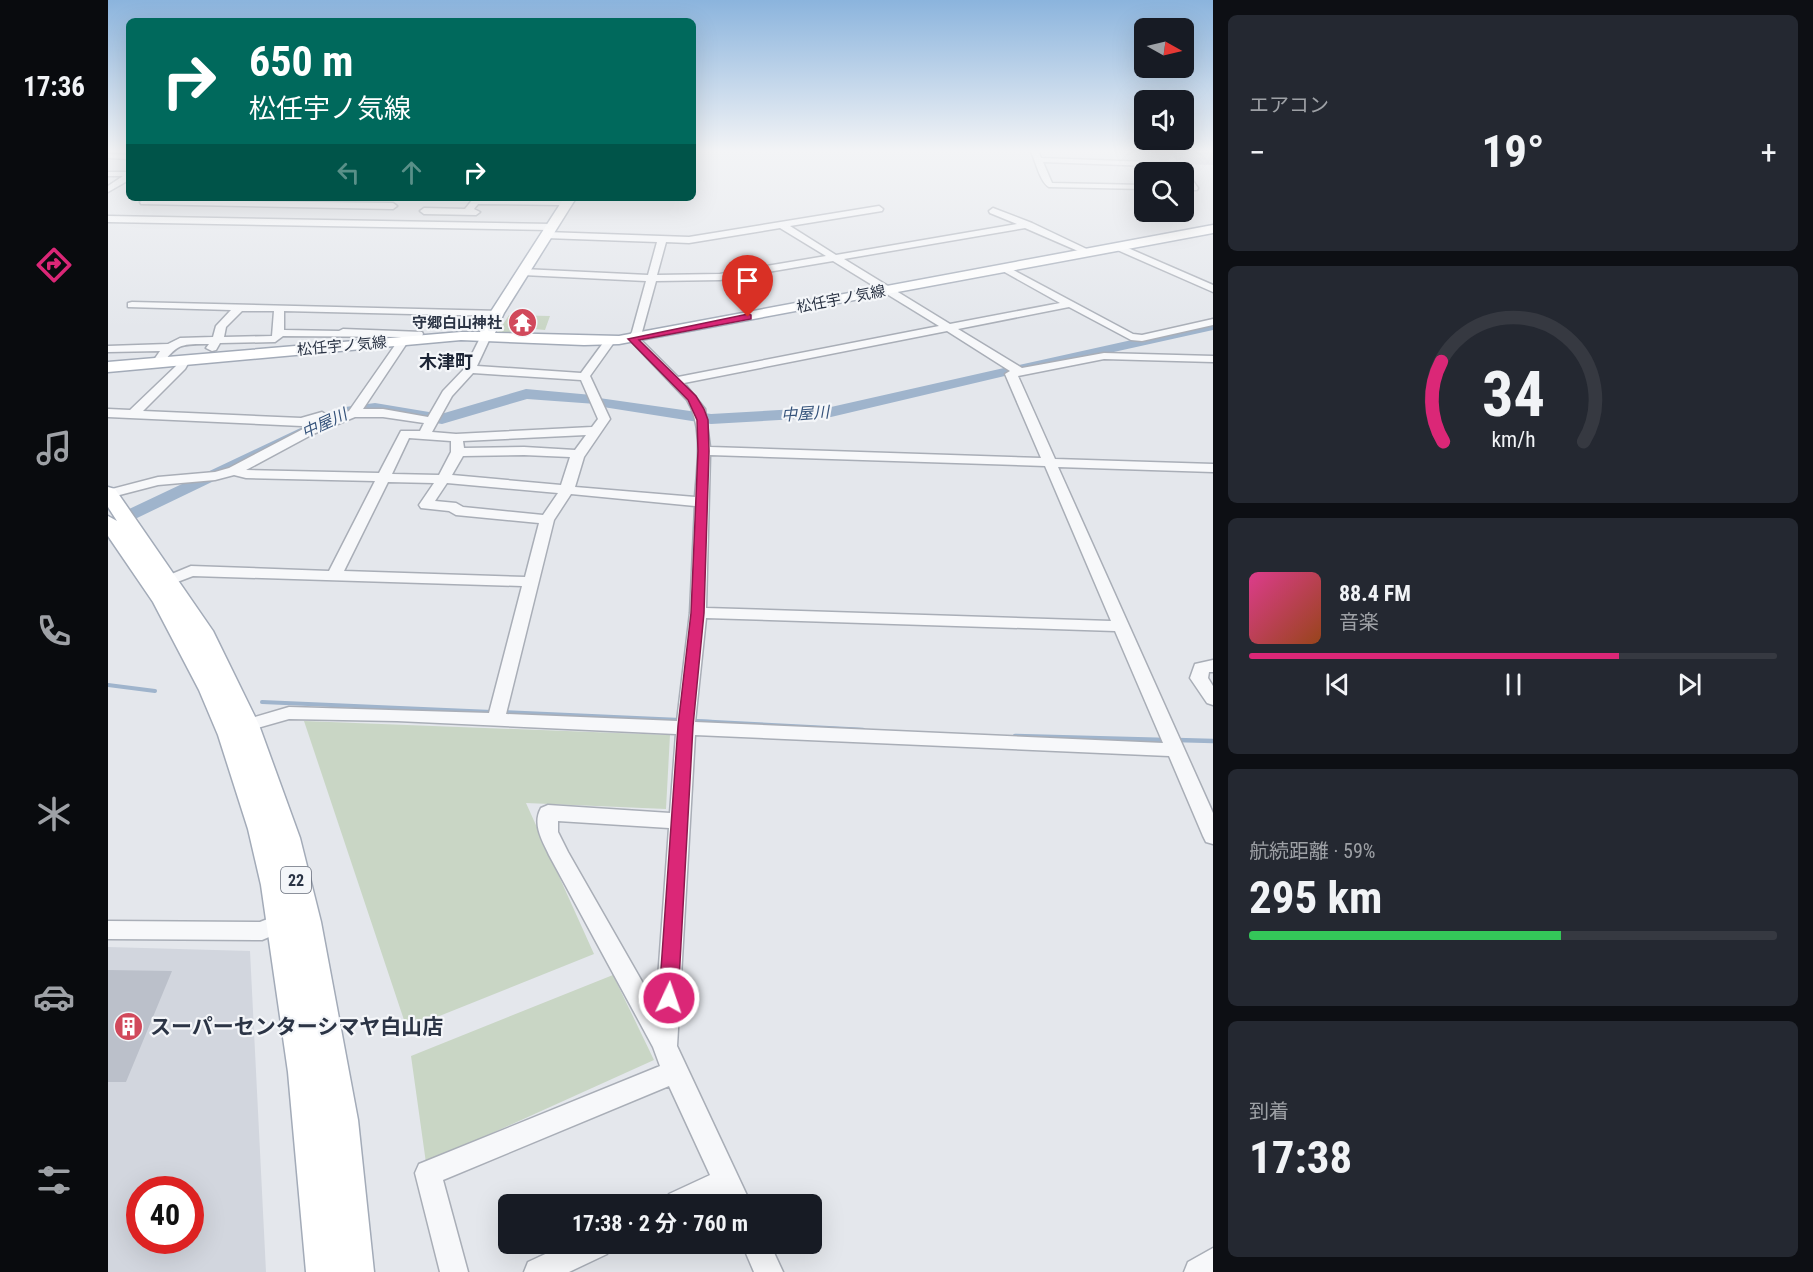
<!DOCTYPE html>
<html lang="ja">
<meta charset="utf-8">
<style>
body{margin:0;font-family:"Roboto Condensed","Noto Sans JP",sans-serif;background:#242831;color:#f1f3f6;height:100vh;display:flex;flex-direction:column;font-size:22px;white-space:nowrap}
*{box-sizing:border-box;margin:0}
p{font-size:20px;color:#9ea1a6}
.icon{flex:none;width:33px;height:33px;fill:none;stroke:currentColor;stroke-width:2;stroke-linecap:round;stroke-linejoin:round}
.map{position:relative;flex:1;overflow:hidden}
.side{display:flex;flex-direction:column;gap:15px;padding:15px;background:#0d0f14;width:600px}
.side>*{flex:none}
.hud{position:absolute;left:18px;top:18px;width:570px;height:183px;border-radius:9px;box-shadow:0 6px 24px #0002;background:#00695c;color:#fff;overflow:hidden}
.needle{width:39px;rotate:98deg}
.fabs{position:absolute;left:1026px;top:18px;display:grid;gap:12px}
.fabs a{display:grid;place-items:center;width:60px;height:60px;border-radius:9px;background:#171b24;box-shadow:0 6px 24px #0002;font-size:30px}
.speed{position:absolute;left:18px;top:1176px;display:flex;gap:12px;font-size:30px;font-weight:700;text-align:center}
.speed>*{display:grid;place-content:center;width:78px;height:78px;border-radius:50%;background:#171b24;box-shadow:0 6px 24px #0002;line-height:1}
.speed .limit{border:9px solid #d22;background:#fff;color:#111}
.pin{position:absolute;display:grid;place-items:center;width:51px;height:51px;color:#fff;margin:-62px -26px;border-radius:50% 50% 50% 0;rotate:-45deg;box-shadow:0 0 6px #0007}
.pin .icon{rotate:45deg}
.me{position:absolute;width:66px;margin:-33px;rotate:3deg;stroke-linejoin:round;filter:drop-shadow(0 0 4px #0008)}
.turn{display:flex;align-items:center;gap:21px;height:126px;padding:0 24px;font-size:27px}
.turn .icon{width:78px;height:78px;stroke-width:2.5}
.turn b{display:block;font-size:42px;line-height:51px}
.lanes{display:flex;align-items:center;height:57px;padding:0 24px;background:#0003;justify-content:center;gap:30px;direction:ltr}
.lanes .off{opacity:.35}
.big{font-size:45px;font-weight:700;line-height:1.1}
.side .tile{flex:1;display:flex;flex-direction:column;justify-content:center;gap:9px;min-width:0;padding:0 21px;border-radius:9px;background:#242831}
.side .dial{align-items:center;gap:0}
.dial svg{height:156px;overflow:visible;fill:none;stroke:#363941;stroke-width:7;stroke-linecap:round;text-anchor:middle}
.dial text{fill:#f1f3f6;stroke:none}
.song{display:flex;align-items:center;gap:18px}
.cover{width:72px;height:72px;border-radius:9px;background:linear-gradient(135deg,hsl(330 70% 55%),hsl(20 70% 35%))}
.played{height:6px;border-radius:3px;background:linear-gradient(90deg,#db2777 70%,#363941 70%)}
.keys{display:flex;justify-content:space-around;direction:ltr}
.heat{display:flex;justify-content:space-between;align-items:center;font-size:33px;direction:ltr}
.charge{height:9px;border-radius:4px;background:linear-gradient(90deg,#34c759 59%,#363941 0)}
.trip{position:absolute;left:390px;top:1194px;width:324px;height:60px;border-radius:9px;background:#171b24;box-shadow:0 6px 24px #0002;font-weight:700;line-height:60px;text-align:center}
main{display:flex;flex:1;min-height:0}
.tab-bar{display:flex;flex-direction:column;width:108px;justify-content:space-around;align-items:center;background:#090b0e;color:#9ea1a6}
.tab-bar .icon{width:42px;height:42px}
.tab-bar .selected{color:#db2777}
.tab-bar b{font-size:27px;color:#f1f3f6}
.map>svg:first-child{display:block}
</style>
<main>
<nav class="tab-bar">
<b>17:36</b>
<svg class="icon selected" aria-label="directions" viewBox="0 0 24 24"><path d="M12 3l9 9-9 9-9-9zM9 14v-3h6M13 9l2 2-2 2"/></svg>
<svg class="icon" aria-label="music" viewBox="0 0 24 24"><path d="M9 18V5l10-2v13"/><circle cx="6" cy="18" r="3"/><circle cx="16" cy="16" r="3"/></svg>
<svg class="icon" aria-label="phone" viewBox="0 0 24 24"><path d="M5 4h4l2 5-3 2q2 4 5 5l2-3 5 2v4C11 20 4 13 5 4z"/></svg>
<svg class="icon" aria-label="climate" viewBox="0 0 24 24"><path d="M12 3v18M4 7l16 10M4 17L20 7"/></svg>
<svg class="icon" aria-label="car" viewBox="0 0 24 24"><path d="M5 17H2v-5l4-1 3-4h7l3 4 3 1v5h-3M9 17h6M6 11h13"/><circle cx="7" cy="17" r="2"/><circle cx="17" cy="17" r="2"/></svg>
<svg class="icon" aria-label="filters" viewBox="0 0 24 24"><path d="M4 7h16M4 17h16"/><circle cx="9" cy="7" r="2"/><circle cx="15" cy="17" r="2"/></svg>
</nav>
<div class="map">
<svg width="1105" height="1272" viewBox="0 0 1105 1272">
<rect width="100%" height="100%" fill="#e4e7ec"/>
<path fill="#d2d6de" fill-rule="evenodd" d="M0,947L142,951L158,1272H0ZM32,1190H82V1240H32Z"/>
<path fill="#c9d6c5" d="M401,315L442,316L437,330L426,329L420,337L395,335L390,332Z
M196,721L562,735L558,809L418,803L486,954L299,1029Z
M505,975L546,1060L318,1163L303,1056Z"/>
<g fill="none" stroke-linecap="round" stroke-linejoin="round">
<path stroke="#9fb4cc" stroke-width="4" d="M0,685L47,691
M154,702L384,712
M394,712L573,720
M583,721L605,722"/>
<path stroke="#9fb4cc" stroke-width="4.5" d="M583,721L755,730
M907,736L1058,740
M1069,740L1105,741"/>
<path fill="#9fb4cc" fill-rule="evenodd" d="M1105,322V330L911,373L904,369L911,365Z
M896,368L901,369L903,372L901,375L723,417L603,424L495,407L488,404L419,399L334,424L267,413L245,414L0,532V519L237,407L267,403L333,414L418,389L484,395L491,398L603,414L723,407Z"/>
</g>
<path fill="#bbc0ca" d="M1060,150H1105V165L1076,164L1069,161Z
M0,970L64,971L18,1082H0Z"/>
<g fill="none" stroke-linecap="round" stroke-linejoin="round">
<defs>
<path id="minor" d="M926,150H930L933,158L1068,163L1072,165L1068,167L935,162L944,183L1036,185V189L941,187C932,182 928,162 923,152Z
M0,154L21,155V159L0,158Z
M0,172H21V180L0,192V186L15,176H0Z
M1073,172H1079L1090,188L1089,190H1076V186H1080L1076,179V172Z
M365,199L458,201L462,203L458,205L370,204L366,209L372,212L368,215L316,214L312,211L316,208L357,209Z
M36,200L285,203L289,206L285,209L33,204L32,202Z
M771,206L775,209L774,211L682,226L728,255L909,224L882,213L881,211L885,208L924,223L985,252L977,254L917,228L736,259L842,324L952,303L893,270L891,268L896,265L1025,334L1034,335L1105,319V325L1034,341L1023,340L961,307L850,329L914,368L996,353L1105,356V362L996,359L910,376L947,459L1105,464V472L950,467L1105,813V844L1098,842L1095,836L1061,756L587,735L569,1046L643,1204H616L613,1198L600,1204H558L561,1194L602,1175L561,1086L335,1180L360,1272H332L307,1173L311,1164L552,1066L545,1047L441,855C434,840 424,824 433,808L440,805L562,813L568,734L289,721L181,719L139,731L133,729L130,725L133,721L181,707L381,713L414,586L85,576L64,584H54L51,581L54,578L83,566L221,571L267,481L138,478L126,475L107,480L50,485L0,498V490L50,477L107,472L121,468L197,428L241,411L292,338L296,337L175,336L167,342L112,343L108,350L104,351L98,348L101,344C74,344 69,343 53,366L49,367L43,364L52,351L0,352V346L60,344L72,338L105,337L108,326L123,310L20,307V303L24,302L393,311V315L389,316L176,311V330L231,331L235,329L314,332L315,334L311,341H303V337H297L301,340L255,409H275L320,417L335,391L357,368L374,334H382L383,336L369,366L473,373L498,339H506L507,341L482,376L502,419L476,457L467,487L587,497C589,467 596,427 579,400L520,338L524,332L538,281L415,275L410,272L415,269L540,275L549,242L438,238L434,235L438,232L581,237ZM672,228L718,256L612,274L549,275L558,242L581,243ZM725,261L831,326L570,377L531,338L534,332L548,281L612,280ZM134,311H166L164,336L116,337L118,327ZM839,331L902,371L897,374L933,458L602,447L597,409L576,383ZM365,373L473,380L490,419L484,427L348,434L324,432L344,396ZM247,417H275L316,423L312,431H293L271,473L138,470L205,434ZM478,435L467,450L416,447L356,448L355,441ZM301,438L343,441V452L331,475L284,474ZM416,455L462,457L453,485L344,475L355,456ZM602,455L937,466L1003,621L598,608ZM280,482L326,483L311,505L313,508L341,511L348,515L431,523L417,577L236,571ZM339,483L450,493L435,515L355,507L348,503L327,501ZM463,494L587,506L582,613L569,721L398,714L446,520ZM598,618L1007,631L1055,743L587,722ZM450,821L561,828L548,1006L460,852L450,832Z
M0,216L443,224L447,227L443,230L0,222Z
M1007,245H1013L1105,285V292L1007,249Z
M75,359L81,362L77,369L35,411L193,418L214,412L220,416L218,419L194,426L0,417V409L22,410L68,366L71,360Z
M1105,660V672H1101L1100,678L1105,686V705L1099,703L1082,678L1087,664Z
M172,914L180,917L183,923L180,929L154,940L0,939V921L152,922Z
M459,1244H503L499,1254L461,1272H416L420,1262Z
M634,1244H662L675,1272H646Z
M1105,1248V1272H1076L1080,1262Z"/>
<path id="major" d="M456,198H468L396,313L387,333L511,336L1105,225V233L511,344L476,345L353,340L0,372V362L353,332H372L382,313Z
M0,487L7,489L105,631L151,725L192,838L213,922L250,1120L266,1272H198L180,1072L153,885L140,829L110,735L91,690L45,602L0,536V516L9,521L0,507Z"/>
</defs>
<use href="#minor" stroke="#a9aeb7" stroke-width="3"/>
<use href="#major" stroke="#a3abb8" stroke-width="3"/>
<use href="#minor" fill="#f7f8fa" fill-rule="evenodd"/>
<use href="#major" fill="#fff" fill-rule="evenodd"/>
</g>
<linearGradient id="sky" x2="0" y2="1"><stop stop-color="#8bb4dd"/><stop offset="0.46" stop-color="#f3f4f6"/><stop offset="1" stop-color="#f3f4f6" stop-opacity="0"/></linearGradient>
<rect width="1105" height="328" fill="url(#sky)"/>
<path fill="#db2777" stroke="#8e194d" stroke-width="1.5" d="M640,314L643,315V319L531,340L588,396L596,409L600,420L601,451L596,613L585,726L570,998L568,1004L561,1006L554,1004L551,998L570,726L583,613L590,451L589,420L580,400L520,339Z"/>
<defs>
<symbol id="temple-disc" viewBox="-11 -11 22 22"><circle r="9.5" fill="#d1495b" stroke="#f4f6f9"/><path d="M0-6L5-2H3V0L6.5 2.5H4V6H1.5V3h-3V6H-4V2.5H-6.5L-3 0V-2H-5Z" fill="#fff"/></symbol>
<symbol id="building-disc" viewBox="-11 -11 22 22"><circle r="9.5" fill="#d1495b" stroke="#f4f6f9"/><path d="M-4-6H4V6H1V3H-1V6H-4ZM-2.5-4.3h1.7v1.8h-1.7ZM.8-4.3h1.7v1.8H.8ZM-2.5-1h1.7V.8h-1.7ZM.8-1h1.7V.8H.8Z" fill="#fff"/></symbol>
</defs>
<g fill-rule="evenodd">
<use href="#temple-disc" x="398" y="306" width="33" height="33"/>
<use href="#building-disc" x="4" y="1010" width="33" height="33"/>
</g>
<g text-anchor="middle" stroke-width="4.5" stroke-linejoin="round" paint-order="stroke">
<g font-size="15" fill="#2b3445" stroke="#f4f6f9">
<text transform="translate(733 299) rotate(-11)" y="5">松任宇ノ気線</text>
<text transform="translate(234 346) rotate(-5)" y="5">松任宇ノ気線</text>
</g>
<g font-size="15" font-weight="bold" fill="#2b3445" stroke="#f4f6f9" text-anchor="end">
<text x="394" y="328">守郷白山神社</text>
</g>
<g font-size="16" font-style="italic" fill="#34527a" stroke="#f4f6f9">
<text transform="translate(697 413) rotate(-4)" y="6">中屋川</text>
<text transform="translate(216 423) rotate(-25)" y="6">中屋川</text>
</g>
<rect fill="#f4f6f9" stroke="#676e7b" stroke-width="1.5" x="173" y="867" width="30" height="26" rx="4.5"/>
<g font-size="16" font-weight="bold" fill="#2b3445">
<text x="188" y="886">22</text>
</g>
<g font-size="18" font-weight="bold" fill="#1d2536" stroke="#f4f6f9">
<text x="338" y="368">木津町</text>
</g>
<g font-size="21" font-weight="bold" fill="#2b3445" stroke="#f4f6f9" text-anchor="start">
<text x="42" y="1034">スーパーセンターシマヤ白山店</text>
</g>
</g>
</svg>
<div class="fabs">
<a><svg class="needle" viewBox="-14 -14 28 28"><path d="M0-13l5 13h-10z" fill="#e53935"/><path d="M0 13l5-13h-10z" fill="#9ea1a6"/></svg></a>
<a><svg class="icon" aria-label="sound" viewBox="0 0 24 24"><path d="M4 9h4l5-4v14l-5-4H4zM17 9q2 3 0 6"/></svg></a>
<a><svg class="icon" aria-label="search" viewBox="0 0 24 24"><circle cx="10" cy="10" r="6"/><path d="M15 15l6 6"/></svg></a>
</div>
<div class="speed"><div class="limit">40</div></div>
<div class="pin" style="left:640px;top:317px;background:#d93025"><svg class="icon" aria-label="arrive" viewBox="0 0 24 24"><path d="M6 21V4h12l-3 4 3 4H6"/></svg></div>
<svg class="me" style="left:561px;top:998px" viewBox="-20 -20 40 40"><circle r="17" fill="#db2777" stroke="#fff" stroke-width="3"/><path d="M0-11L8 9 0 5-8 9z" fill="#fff"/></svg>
<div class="trip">17:38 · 2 分 · 760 m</div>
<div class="hud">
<div class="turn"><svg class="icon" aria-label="right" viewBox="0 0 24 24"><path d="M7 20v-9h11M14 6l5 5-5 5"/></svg><div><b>650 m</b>松任宇ノ気線</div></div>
<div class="lanes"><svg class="icon off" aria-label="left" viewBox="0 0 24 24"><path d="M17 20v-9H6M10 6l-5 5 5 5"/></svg><svg class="icon off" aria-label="ahead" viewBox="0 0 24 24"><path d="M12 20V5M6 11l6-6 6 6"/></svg><svg class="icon" aria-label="right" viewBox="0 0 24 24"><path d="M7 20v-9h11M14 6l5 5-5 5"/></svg></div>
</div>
</div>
<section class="side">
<div class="tile"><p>エアコン</p>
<div class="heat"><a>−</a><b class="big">19°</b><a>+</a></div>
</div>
<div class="tile dial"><svg viewBox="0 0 100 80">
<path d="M14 69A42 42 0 1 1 86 69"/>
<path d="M14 69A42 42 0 0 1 13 28" stroke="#db2777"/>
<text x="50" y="56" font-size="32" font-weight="700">34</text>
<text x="50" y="72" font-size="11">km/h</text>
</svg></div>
<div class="tile">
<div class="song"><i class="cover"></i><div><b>88.4 FM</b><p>音楽</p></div></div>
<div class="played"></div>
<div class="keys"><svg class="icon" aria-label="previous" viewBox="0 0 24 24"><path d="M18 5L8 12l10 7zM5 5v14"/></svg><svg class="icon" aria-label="pause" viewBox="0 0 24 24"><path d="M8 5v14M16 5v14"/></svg><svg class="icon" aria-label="next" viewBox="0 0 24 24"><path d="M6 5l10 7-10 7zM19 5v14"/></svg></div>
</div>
<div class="tile"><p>航続距離 · 59%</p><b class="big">295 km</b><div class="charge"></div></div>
<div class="tile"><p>到着</p><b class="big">17:38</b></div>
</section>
</main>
